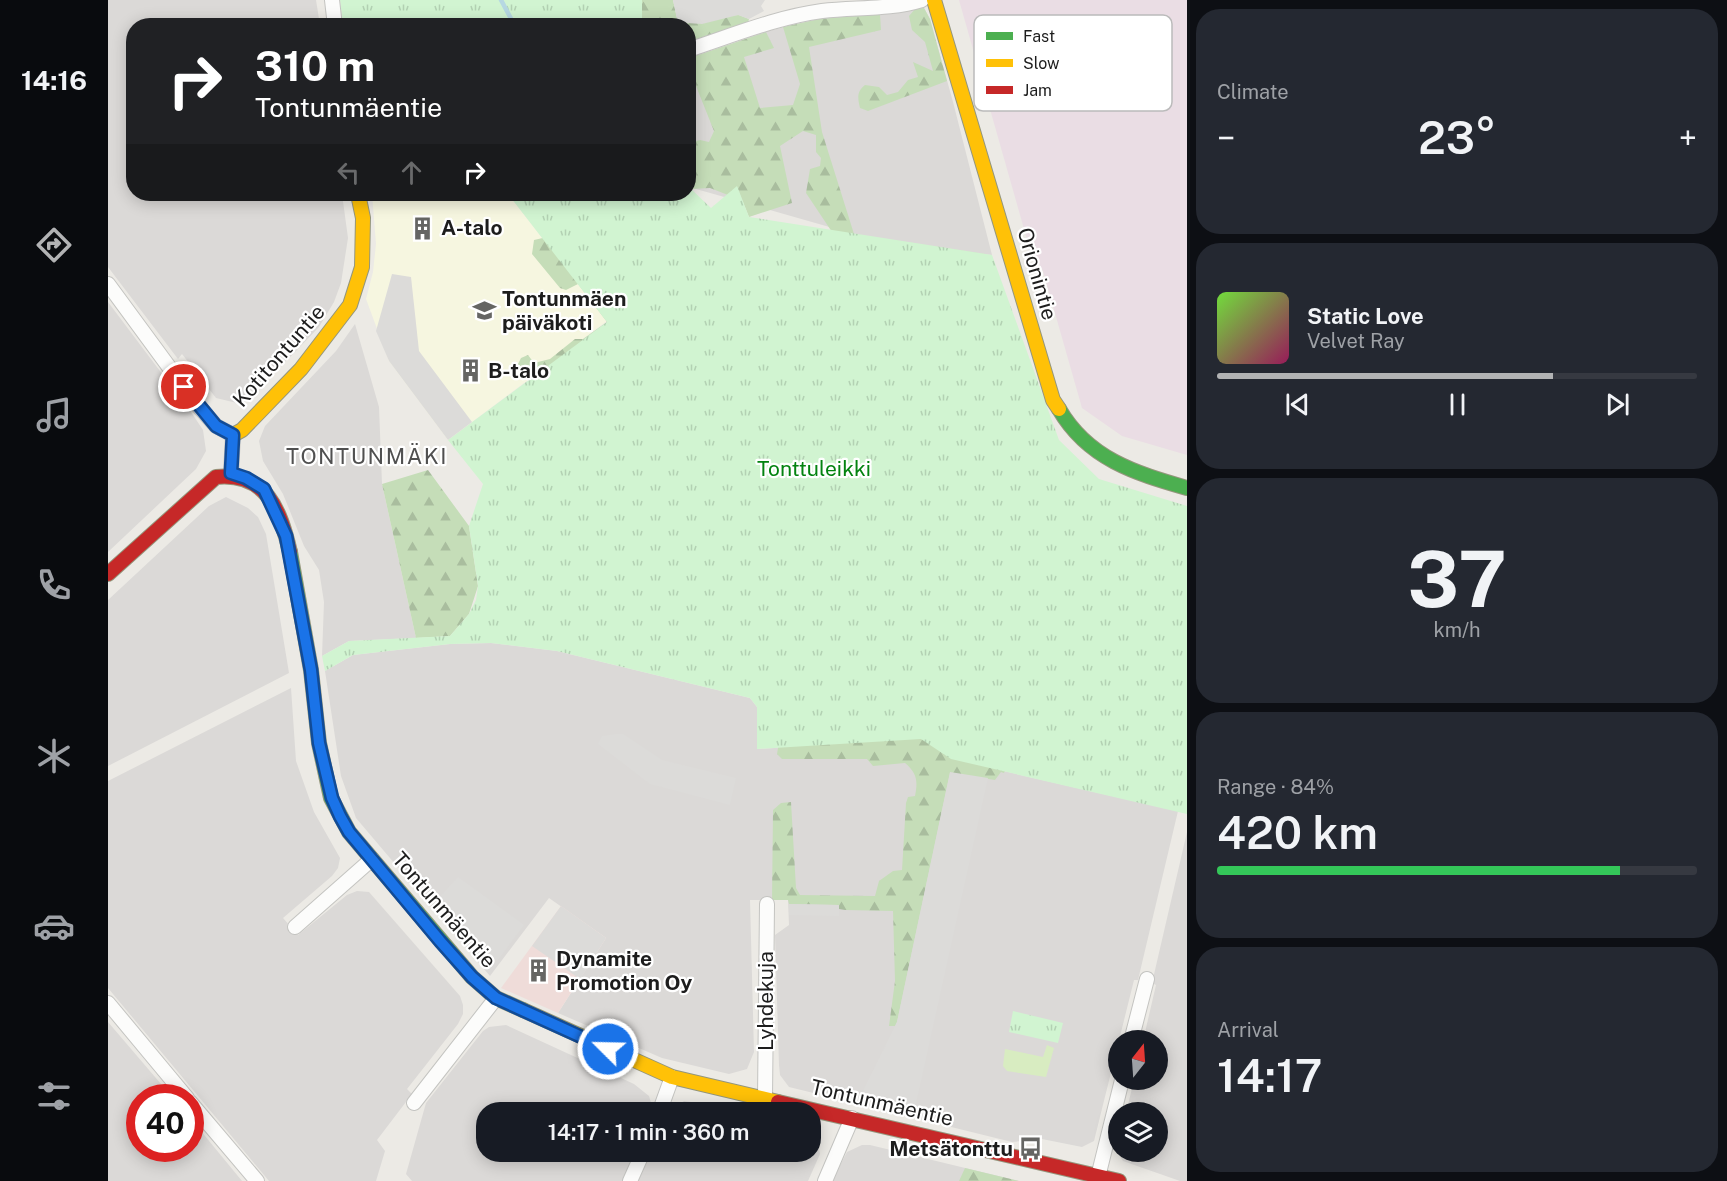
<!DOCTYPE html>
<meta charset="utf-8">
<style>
body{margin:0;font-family:"Public Sans",sans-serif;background:#242831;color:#f1f3f6;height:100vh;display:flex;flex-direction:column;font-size:22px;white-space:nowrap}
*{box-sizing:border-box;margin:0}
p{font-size:20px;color:#9ea1a6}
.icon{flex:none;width:33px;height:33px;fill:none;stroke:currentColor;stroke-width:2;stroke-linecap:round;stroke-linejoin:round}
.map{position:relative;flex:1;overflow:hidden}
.details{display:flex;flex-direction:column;gap:9px;padding:9px;background:#0d0f14;width:540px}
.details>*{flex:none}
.banner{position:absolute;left:18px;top:18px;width:570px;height:183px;border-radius:24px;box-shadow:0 3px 15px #0003;background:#202124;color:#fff;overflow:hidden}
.needle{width:39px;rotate:17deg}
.controls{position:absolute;left:1000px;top:1030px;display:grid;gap:12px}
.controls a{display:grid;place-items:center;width:60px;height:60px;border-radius:50%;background:#171b24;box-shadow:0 3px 15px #0003;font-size:30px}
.speed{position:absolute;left:18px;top:1084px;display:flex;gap:12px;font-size:30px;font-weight:700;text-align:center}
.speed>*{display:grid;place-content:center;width:78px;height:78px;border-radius:50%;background:#171b24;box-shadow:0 3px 15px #0003;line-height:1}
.speed .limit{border:9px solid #d22;background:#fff;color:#111}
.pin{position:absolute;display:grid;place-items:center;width:51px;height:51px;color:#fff;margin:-26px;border:3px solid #fff;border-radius:50%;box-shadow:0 2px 6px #0007}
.me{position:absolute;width:66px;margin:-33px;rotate:293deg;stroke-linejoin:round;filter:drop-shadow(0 0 4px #0008)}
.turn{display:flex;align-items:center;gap:21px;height:126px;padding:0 30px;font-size:27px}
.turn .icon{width:78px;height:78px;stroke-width:2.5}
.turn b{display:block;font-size:42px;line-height:51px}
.lanes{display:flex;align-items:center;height:57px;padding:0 30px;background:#0003;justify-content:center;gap:30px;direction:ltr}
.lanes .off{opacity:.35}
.big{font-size:45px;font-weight:600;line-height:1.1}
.details .widget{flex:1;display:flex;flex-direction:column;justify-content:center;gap:9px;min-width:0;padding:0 21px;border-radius:24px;background:#242831}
.details .dial{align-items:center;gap:0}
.dial b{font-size:78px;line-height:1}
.song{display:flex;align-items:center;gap:18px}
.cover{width:72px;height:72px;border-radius:9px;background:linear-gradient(135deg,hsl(100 70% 55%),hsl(330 70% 35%))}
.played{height:6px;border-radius:3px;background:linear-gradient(90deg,#b2b3b4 70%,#363941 70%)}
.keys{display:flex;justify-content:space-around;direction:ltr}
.heat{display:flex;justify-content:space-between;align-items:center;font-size:33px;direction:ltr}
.charge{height:9px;border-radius:4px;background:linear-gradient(90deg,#34c759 84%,#363941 0)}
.trip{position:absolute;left:368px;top:1102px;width:345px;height:60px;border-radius:24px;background:#171b24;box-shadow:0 3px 15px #0003;font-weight:600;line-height:60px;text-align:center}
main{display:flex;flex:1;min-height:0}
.tabs{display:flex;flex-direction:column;width:108px;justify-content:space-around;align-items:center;background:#090b0e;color:#9ea1a6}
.tabs .icon{width:42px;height:42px}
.tabs .on{color:#b2b3b4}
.tabs b{font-size:27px;color:#f1f3f6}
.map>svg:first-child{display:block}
</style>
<main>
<nav class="tabs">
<b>14:16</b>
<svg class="icon on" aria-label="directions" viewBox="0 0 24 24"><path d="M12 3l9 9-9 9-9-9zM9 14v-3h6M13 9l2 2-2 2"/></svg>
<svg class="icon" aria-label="music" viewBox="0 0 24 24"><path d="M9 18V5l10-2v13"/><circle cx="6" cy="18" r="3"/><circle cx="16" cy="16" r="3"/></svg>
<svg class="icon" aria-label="phone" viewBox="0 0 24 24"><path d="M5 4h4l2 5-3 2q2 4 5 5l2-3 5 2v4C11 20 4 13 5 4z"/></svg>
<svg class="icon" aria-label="climate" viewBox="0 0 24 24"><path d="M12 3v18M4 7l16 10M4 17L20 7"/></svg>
<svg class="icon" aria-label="car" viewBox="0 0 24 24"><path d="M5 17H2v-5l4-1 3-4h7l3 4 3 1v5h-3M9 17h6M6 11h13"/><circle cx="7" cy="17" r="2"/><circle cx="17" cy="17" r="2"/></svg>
<svg class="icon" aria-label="filters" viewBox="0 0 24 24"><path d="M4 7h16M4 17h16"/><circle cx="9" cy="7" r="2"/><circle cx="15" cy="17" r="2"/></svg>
</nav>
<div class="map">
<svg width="1079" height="1181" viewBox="0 0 1079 1181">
<defs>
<pattern id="forest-firs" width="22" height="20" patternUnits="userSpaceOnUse" patternTransform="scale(1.5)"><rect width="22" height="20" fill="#c5ddb8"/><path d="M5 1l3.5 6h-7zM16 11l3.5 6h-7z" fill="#a9bd9e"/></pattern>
<pattern id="park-tufts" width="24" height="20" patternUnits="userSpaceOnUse" patternTransform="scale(1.5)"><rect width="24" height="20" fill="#d1f4d1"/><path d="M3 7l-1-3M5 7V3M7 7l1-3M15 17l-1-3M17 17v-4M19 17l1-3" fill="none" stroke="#b3d1b3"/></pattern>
</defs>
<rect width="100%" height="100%" fill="#eceae5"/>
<path fill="#dbd9d7" d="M0,0H208L212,25L26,26V194H234L240,238L233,283L226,302L211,327L143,398L133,404L108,398L74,354L70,359L0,267Z
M816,8L822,19L845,102L884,255L746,234L581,187L580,58L582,60L652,33L711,19Z
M0,302L85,415L95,430L98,451L88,469L0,552Z
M247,324L271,407L274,484L308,638L241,641L214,656L216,602L211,570L196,546L175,494L155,461L151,441L157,426L228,351Z
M118,497L140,508L150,517L158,534L181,673L0,766V600L101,506Z
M383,643L449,651L642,698L649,707V749L813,739L843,759L1070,811L1030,980H1026L986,1141L974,1147L934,1139L904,1142L681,1087L672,1075L671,1065L667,935L681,925L680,900H642L646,1052L639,1069L621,1074L554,1058L450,1013L498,938L441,898L382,976L248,818L233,776L217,671L245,655L342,644Z
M183,688L188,761L206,812L232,858L230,868L224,876L175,918L190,935L239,895L249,891L261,892L352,996L355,1005V1014L350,1024L299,1089L304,1094L269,1140L277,1151L268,1181H161L0,988V781Z
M1079,832V1181H1072L1015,1161L1013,1158L1011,1152V1145V1152H1050V1113H1018L1026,1080H1050V1041H1035L1048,985L1044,983Z
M0,1022L65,1098H32V1149H82L83,1119L134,1181H0Z
M398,1025L526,1084L541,1096L544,1106L543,1113H378V1152H527L515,1181H304L298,1174L318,1103L375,1031L381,1027Z
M576,1101L583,1102L631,1113H560Z
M702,1132L710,1143L712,1154L700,1181H530L542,1152H702Z
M754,1145H762L911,1181H724L739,1152Z"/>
<path fill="#efdcd9" d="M453,906L498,938L450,1013L393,988Z"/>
<path fill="#eadde4" d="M851,0H1079V455L1014,436L974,408L935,271L920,243Z"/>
<path fill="#f6f6e0" d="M264,194H400L499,321L340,440L281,361L258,299L265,272L268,244Z"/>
<path fill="#d8ecc1" d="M939,1045L946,1048L938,1077L899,1071L895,1066L897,1049L935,1057Z"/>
<path fill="url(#forest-firs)" d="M527,0H565L569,18L631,15L641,19L640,23L581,42L580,26H518Z
M816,8L822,19L839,81L760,111L752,108C750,99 748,92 757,85L771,87L779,95L790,92L800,80L810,77L805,62L825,71L817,42L804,30L801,16L807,9Z
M772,14L773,30L701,47L714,132L746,234L884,255L728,238L698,193L702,169L712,166L713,158L708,152V135L695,131L672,146L684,203L641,217L629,187L620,195L602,188L583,189L581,187L580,143L592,140L601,142L606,131L584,76L581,58L658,32L666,48L636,57L652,108L685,105L692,84L675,27L711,19Z
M439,237L533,318L432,378L424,374L414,375L410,364L413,358L420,355L426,363L442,359L467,339H475L499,322L470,284L458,290L452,288L424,254L426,240Z
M320,470L361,526L370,586L361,614L342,636L308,638L274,484Z
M777,729L904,756L896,773L893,772L887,780L842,773L789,1022L787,1026H781L787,981L785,911L737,910L731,909L730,905L681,904L680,900H664L665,810L673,803L683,802L688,888L692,895L767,896L771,881L785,871L794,870L798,803L800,797L807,796C810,781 809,773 797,763L765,766L759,759H674L669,754L671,742Z
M857,1168L911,1181H851Z"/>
<path fill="url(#park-tufts)" d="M232,0H534V25H235Z
M629,186L641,217L884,255L951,440L991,479L1079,506V814L843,759L813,739L649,749V707L642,698L449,651L383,643L342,644L245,655L217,671L214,656L241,641L342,636L361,614L368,600L370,586L361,526L375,484L340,440L499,322L400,194H580L581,187L603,208Z
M905,1011L955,1023L950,1043L901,1032Z"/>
<path fill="#dcdbd9" d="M565,0H657L653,6L656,11L641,19L630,15L594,24L579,23L569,19Z
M284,274L303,277L311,351L364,422L340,440L281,361L268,331Z
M508,734H515L554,760L628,778L622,805L542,784L490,744L494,736Z
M842,772L880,778L805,1117L773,1109L775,1103L752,1097L789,1022Z
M350,877L416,925L389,961L356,935L326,903Z
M681,904L731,905V916L681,915Z
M453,906L498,938L472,979L424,946Z"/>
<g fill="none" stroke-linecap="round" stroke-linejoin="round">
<path stroke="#b6d8e2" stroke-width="4.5" d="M393,0L407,26
M538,26L545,21"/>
<defs>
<path id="street" d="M224,0L227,26
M580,50C623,36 669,17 714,11C748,7 781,10 814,0
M0,284L86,401L108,426L125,435L123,473
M187,927L264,859
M0,1003L79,1098
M1023,1041L1039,979
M657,1098L659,904
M82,1102L149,1181
M306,1103L388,998
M551,1113L564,1077
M522,1181L535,1152
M717,1181L744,1118
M989,1181L1014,1080"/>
<path id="fast" d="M951,409C980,459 1027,473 1079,488
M182,552L203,670L211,743L223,798L241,832L364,977L388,998L415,1010"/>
<path id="slow" d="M826,0L945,400L951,409
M125,435L134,430L193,369L242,305L254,267L255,218L250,194
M415,1010L564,1077L670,1102"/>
<path id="jam" d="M0,574L108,477C159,472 172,510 182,552
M670,1102L1011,1181"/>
</defs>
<use href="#street" stroke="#c4c4c1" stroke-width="16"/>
<use href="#fast" stroke="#94967c" stroke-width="16"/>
<use href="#slow" stroke="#94967c" stroke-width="16"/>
<use href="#jam" stroke="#94967c" stroke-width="16"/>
<use href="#street" stroke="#fcfcfb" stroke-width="14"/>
<use href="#fast" stroke="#4caf50" stroke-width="14"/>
<use href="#slow" stroke="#ffc107" stroke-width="14"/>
<use href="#jam" stroke="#c62828" stroke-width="14"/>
</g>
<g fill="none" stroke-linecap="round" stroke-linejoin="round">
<defs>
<path id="route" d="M76,387L108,426L125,435L123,473L138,478L156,489L178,536L203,670L211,743L224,798L232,816L241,832L332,941L364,977L388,998L500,1049"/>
</defs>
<use href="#route" stroke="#114b97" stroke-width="15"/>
<use href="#route" stroke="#1a73e8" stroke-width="10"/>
</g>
<defs>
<symbol id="building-bare" viewBox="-9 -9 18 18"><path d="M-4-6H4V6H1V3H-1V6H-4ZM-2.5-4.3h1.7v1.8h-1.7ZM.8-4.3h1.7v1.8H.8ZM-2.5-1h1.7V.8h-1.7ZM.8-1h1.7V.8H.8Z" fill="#656563" stroke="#fff" stroke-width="2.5" paint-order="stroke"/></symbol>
<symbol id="school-bare" viewBox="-9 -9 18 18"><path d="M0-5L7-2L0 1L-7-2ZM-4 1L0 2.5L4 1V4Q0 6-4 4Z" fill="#656563" stroke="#fff" stroke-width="2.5" paint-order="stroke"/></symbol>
<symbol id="bus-bare" viewBox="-9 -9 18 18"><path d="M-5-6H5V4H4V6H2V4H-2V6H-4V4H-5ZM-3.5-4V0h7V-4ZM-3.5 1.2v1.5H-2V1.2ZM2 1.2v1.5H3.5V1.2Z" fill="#656563" stroke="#fff" stroke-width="2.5" paint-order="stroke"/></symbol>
</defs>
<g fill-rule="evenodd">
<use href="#building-bare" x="298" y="212" width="33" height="33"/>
<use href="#school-bare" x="360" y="294" width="33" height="33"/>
<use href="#building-bare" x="346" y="354" width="33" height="33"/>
<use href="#building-bare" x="414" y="954" width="33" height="33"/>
<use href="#bus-bare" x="906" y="1132" width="33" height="33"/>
</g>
<g text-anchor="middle" stroke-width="4.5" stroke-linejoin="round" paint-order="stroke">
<g font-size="21" font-weight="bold" fill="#1d1d1d" stroke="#fff" text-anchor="start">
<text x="333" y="235">A-talo</text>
<text x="394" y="306">Tontunmäen<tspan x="394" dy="24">päiväkoti</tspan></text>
<text x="380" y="378">B-talo</text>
<text x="448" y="966">Dynamite<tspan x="448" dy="24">Promotion Oy</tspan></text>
<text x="905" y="1156" text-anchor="end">Metsätonttu</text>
</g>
<g font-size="21" fill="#1d1d1d" stroke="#fff">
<text transform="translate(929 274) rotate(74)" y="7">Orionintie</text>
<text transform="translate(171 356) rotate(-49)" y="7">Kotitontuntie</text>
<text transform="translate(336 910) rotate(49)" y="7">Tontunmäentie</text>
<text transform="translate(658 1001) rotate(-90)" y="7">Lyhdekuja</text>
<text transform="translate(774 1103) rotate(13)" y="7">Tontunmäentie</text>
</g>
<g font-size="21" fill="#038310" stroke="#fff">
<text x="706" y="476">Tonttuleikki</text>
</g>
<g font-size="22" letter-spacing="1.5" fill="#505050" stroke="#fff">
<text x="259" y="464">TONTUNMÄKI</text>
</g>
</g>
<rect x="866" y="15" width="198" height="96" rx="9" fill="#fff" stroke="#bbb" stroke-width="1.5"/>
<rect x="878" y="32" width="27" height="8" fill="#4caf50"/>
<rect x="878" y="59" width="27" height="8" fill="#ffc107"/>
<rect x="878" y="86" width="27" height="8" fill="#c62828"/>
<g font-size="16" fill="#1d1d1d">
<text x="915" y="42">Fast</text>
<text x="915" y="69">Slow</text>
<text x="915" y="96">Jam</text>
</g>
</svg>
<div class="controls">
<a><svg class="needle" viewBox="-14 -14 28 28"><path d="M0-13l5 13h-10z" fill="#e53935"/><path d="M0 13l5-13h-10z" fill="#9ea1a6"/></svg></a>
<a><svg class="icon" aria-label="layers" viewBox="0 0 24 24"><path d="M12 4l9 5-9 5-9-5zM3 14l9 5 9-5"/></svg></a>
</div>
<div class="speed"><div class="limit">40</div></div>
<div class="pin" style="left:76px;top:387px;background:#d93025"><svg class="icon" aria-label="arrive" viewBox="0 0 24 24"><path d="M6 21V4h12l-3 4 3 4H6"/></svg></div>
<svg class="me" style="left:500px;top:1049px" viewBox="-20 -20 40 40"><circle r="17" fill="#1a73e8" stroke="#fff" stroke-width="3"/><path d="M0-11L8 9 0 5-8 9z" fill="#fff"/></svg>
<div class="trip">14:17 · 1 min · 360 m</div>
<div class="banner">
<div class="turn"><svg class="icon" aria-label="right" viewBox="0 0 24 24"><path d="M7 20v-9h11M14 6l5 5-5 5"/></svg><div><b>310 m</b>Tontunmäentie</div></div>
<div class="lanes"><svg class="icon off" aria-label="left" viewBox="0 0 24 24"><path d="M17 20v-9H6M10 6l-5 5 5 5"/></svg><svg class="icon off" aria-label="ahead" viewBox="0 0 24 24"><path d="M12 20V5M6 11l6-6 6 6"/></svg><svg class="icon" aria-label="right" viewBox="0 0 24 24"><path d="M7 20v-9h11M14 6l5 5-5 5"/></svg></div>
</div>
</div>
<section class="details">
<div class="widget"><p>Climate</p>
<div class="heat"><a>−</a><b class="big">23°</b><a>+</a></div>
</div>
<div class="widget">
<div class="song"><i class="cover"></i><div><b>Static Love</b><p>Velvet Ray</p></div></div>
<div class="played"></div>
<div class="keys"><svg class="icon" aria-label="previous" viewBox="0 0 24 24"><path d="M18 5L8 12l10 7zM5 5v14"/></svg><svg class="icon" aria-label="pause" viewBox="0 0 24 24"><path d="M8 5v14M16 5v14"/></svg><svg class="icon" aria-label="next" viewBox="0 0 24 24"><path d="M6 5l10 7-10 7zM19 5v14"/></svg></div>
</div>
<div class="widget dial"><b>37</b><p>km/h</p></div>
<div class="widget"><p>Range · 84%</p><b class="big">420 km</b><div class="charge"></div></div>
<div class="widget"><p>Arrival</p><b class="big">14:17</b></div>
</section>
</main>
